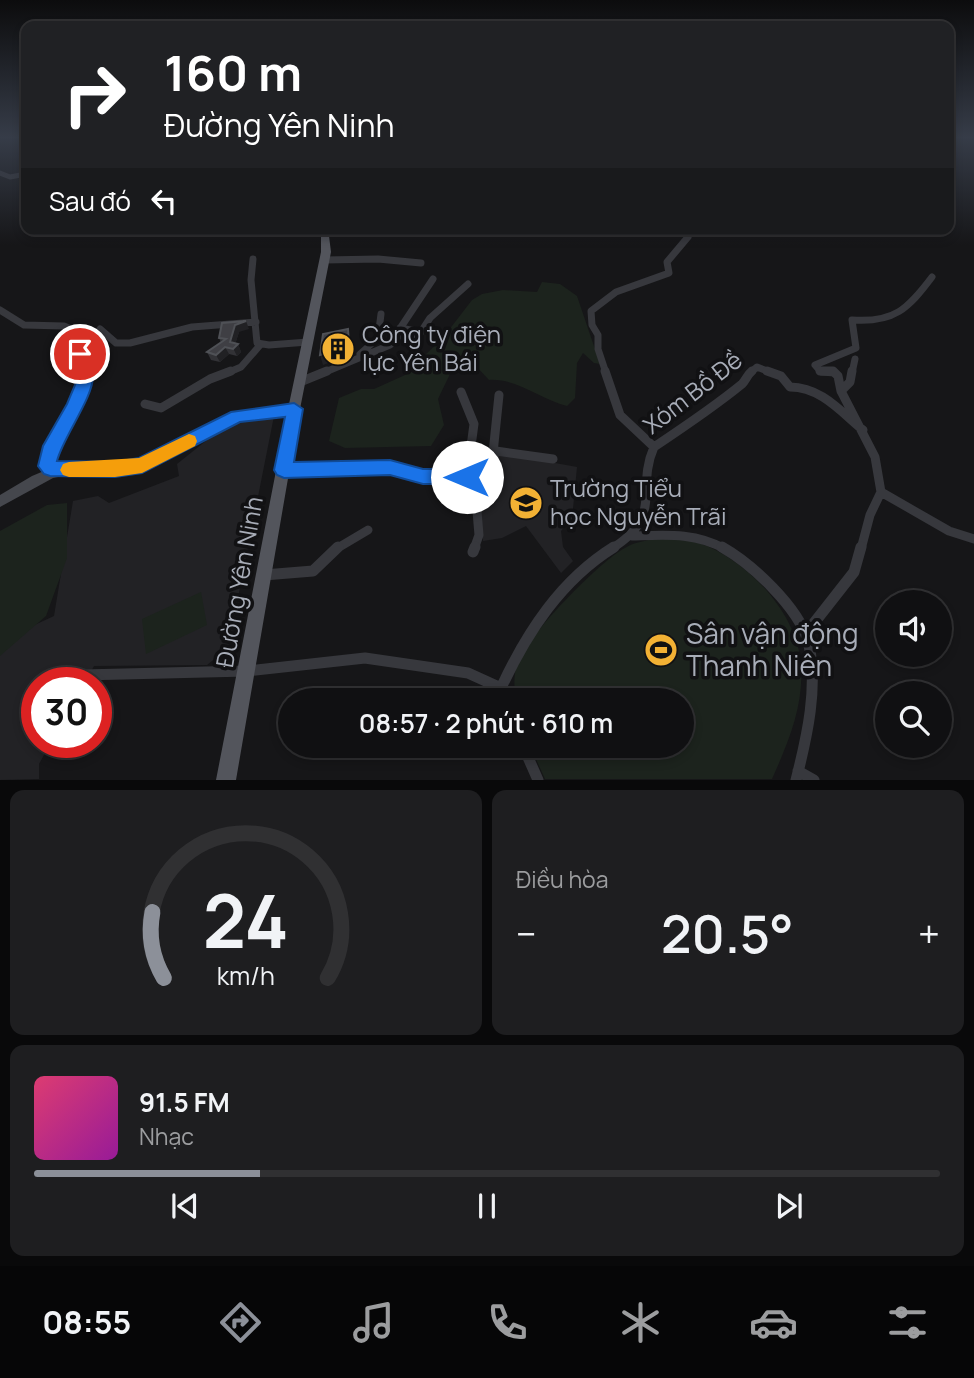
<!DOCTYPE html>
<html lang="vi">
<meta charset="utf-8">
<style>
body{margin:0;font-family:Manrope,sans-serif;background:#1e1e20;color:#f1f3f6;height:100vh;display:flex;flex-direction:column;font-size:26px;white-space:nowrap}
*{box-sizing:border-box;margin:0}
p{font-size:23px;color:#9c9d9f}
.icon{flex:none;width:38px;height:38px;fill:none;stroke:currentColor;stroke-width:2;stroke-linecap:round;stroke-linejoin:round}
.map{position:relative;height:780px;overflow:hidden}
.drawer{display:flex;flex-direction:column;gap:10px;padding:10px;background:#09090a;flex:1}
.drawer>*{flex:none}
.hud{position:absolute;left:21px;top:21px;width:933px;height:214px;border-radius:14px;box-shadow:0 4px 10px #0003,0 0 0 2px #303032;background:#202124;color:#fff;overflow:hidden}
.controls{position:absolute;left:875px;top:590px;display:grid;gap:14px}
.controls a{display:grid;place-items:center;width:77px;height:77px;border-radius:50%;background:#101012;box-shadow:0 4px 10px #0003,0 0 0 2px #303032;font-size:35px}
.speed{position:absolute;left:21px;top:667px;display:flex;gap:14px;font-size:35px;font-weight:700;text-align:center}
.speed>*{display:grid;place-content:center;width:91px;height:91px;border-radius:50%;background:#101012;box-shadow:0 4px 10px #0003,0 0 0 2px #303032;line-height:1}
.speed .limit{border:10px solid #d22;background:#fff;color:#111}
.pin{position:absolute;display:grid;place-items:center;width:60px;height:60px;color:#fff;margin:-30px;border:4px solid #fff;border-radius:50%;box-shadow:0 2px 7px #0007}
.me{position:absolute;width:77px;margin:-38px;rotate:270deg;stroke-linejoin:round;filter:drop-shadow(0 0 5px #0008)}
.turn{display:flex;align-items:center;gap:24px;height:147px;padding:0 28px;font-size:32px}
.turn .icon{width:91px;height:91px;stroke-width:2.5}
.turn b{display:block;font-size:49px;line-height:60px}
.then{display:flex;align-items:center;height:66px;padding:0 28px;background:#0003;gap:14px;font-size:26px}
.big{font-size:52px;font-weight:600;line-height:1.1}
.drawer .widget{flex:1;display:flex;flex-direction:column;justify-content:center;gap:10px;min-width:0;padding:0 24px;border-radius:14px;background:#1e1e20}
.drawer .dial{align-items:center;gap:0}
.dial svg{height:182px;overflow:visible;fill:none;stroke:#303032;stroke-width:7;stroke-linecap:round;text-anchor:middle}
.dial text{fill:#f1f3f6;stroke:none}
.song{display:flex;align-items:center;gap:21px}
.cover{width:84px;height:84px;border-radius:10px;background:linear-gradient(135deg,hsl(340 70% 55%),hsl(300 70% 35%))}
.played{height:7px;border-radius:4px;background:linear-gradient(90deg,#8c9099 25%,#303032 25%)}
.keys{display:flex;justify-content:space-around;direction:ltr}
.heat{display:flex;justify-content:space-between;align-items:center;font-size:38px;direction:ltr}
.drawer .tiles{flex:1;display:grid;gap:10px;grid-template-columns:1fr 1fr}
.widget:last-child{grid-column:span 2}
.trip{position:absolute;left:278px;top:688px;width:416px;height:70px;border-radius:35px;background:#101012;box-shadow:0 4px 10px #0003,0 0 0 2px #303032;font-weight:600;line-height:70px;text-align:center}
.tabs{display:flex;height:112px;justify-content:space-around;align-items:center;background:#060607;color:#9c9d9f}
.tabs .icon{width:49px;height:49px}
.tabs .on{color:#8c9099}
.tabs b{font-size:32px;color:#f1f3f6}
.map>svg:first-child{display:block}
</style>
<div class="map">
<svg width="974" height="780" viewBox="0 0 974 780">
<rect width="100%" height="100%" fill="#161618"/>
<path fill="#222225" d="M274,416L228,648L207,665L94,666L85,682H37V742H51L39,764V779L0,780V641L54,616L73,501L98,496L109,503L179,476L177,464L217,432L239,422Z
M499,453L577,467L572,519L561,531L563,547L573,561L561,573L526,526L502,538L483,541L478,487H487L486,479Z"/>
<path fill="#1c231d" d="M542,282L560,284L577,296L600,364L594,363L583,353L577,363L575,398L567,406C540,399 516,378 489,380L475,365L450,374L438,399L444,425L431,446L345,448L329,441L339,398L361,389H374L414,371L424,356L442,339L472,300L482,294L503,290L537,292Z
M67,503V558L46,616L0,656V531L47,505Z
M656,538C670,539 686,538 699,543C746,559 798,613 801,665C804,706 788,743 772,779H545L530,746H682V700H516C514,687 513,675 518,662C526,637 601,560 625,548C634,542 646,541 656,538Z
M201,592L207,625L146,654L142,619Z"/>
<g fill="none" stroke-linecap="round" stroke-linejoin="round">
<path stroke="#37383d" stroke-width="5" d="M0,173L10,177L26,174
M693,232L705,234L727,229
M687,238L695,229"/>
<path stroke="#37383d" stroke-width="7" d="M253,259L251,280L257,343L269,345L308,342
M325,260L378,259L421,263
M0,310L24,325L64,326L76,331L85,373
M400,328L421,332
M100,329L116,343H130L192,327L256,322
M412,346L430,318L468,284
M360,354L378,338L381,314
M227,373L241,367L261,344
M323,373L390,345L398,337L399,330L433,279
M606,373L598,349V335L592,325L591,311L616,292L669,273L667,262L688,237
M750,373L757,367L772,373
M835,373L821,372L815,365L856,348L852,320C894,323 908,309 932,277
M852,373L855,359"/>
<path stroke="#37383d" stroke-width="9" d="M605,371L620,415L654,447
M767,371L781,376L790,387C821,387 841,412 863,430
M820,371H833L838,376L841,391
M852,371L850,382L841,391L875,457L881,492L870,515L861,549
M300,382L327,371
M461,392L474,424L467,476
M145,404L161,408L210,379L231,371
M493,453L499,395
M59,470L46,466L80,395L85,371
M284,470L369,467L390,468L423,476L481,477L487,473L496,451L553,459
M474,476L479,535L474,549
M881,492L949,531L974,539
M632,536C665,535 695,532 725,549
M336,549L368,530
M611,549C665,516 635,490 654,447C684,427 714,407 742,384C746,380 747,375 752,371"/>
<path stroke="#37383d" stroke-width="11" d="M722,547C752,564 798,607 808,641C819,685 807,737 796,780
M473,552L475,547
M264,575L313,571L338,547
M808,639L814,623L854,572L861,547
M82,675L247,671L365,658L468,673L501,688L506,700
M501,688C527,632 561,580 614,547
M523,746L538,780
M798,771L814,780"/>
<path fill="#45474d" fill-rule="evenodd" d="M294,405L298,406L299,409L298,412L239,420L141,470L121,473H79L53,478L0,507V495L32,476L51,468L69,464L139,460L233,413Z"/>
<path fill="#53555c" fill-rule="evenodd" d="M317,229H326L329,236L331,252L300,409L236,780H216L288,409L321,252V236Z"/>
</g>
<path fill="#323236" d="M249,329L239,332L235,344H238L241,352L237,356L229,354L220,362L211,360L207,352L221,343L219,338Z"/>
<path fill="#212124" d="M246,321L249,329L239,332L234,348L238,344L241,352L237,356L230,342L235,325Z
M348,329L350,340L352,354L323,365L320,355Z
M225,347L229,354L220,362L216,355Z"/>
<path fill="#3f3f44" stroke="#4f5156" stroke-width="2" d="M246,321L235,325L230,342L238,344L233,349L225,347L216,355L207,352L226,339L219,338L222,323Z
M348,329L349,344L320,355L323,334Z"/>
<linearGradient id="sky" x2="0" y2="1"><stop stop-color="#0c0c0d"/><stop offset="0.56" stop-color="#363c48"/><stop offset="1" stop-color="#363c48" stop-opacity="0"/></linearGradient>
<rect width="974" height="245" fill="url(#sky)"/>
<path fill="#1a73e8" stroke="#114b97" stroke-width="2" d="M80,349L88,354C89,361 92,368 93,375C94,397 63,437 57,461L115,462L139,458L231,412L294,403L303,409L294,462L390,460L423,469H467L474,471L476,477L474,482L467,484H423L390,475L284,478L277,475L274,470L285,417L240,422L142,473L115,477L50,476L44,474L38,466L43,446L67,404L78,378L73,354Z"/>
<path fill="#f59e0b" d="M189,434L195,436L197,441L195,446L142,473L115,477H69L63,475L60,470L63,464L69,462L139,458Z"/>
<defs>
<symbol id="building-disc" viewBox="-11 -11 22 22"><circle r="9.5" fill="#f2b134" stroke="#111113"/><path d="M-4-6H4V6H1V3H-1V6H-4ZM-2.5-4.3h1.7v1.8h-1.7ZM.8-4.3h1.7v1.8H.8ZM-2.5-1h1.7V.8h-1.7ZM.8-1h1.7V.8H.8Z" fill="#111"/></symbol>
<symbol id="school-disc" viewBox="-11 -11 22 22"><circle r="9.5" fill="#f2b134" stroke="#111113"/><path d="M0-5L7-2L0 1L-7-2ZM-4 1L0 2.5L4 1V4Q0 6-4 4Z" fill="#111"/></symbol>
<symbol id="stadium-disc" viewBox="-11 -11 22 22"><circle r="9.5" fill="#f2b134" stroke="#111113"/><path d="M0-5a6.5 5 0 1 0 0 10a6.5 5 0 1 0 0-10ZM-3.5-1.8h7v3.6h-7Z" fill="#111"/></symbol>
</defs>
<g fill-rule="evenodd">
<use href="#building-disc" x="319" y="330" width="38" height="38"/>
<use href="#school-disc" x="507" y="484" width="38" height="38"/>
<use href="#stadium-disc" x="642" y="631" width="38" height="38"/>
</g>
<g text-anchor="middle" stroke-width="7" stroke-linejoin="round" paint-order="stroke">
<g font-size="24" fill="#a8adb8" stroke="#111113" text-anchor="start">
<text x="362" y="343">Công ty điện<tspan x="362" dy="28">lực Yên Bái</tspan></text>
<text x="550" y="497">Trường Tiểu<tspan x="550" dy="28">học Nguyễn Trãi</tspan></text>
</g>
<g font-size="24" fill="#a8adb8" stroke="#111113">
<text transform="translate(693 393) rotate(-38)" y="8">Xóm Bồ Đề</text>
<text transform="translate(240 582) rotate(-80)" y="8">Đường Yên Ninh</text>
</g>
<g font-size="28" fill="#a8adb8" stroke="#111113" text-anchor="start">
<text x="686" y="644">Sân vận động<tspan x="686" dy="32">Thanh Niên</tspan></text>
</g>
</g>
</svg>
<div class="controls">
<a><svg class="icon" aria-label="sound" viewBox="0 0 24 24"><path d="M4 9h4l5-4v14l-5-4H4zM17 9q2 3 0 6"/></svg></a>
<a><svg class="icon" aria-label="search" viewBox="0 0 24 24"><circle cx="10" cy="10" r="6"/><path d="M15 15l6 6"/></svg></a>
</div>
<div class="speed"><div class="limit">30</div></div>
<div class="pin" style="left:80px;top:354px;background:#d93025"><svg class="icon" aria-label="arrive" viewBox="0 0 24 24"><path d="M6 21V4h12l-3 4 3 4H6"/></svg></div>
<svg class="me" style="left:467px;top:477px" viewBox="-20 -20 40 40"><circle r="19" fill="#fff"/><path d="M0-13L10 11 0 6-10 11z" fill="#1a73e8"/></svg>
<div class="trip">08:57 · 2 phút · 610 m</div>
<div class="hud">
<div class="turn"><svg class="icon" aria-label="right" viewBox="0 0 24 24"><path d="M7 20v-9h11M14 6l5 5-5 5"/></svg><div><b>160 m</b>Đường Yên Ninh</div></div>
<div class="then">Sau đó<svg class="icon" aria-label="left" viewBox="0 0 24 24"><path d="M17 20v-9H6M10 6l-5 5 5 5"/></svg></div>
</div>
</div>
<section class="drawer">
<div class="tiles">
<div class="widget dial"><svg viewBox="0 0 100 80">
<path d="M14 69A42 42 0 1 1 86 69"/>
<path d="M14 69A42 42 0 0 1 9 40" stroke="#8c9099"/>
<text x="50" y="56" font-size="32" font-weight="700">24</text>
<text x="50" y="72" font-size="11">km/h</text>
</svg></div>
<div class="widget"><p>Điều hòa</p>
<div class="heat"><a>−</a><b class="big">20.5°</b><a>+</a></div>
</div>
<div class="widget">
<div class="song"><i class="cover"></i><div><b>91.5 FM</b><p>Nhạc</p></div></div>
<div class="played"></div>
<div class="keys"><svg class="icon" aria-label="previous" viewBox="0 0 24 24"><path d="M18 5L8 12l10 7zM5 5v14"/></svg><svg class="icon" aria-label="pause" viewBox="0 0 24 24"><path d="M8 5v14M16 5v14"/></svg><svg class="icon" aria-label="next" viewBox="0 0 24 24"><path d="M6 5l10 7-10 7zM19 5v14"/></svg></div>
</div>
</div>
</section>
<nav class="tabs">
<b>08:55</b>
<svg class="icon on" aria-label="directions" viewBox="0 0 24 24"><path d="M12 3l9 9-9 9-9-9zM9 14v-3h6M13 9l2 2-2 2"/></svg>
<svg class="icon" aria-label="music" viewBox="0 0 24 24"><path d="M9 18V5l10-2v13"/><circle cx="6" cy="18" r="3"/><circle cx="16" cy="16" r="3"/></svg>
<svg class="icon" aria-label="phone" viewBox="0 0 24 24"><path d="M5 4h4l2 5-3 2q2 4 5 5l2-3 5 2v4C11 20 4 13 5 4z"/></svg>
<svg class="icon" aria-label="climate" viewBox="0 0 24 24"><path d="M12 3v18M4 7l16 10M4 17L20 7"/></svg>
<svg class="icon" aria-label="car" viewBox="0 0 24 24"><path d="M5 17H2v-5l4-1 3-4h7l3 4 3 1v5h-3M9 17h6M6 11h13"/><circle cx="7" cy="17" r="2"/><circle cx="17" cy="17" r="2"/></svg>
<svg class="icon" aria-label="filters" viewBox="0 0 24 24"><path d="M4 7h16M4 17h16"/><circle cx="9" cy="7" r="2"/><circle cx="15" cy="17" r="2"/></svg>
</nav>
